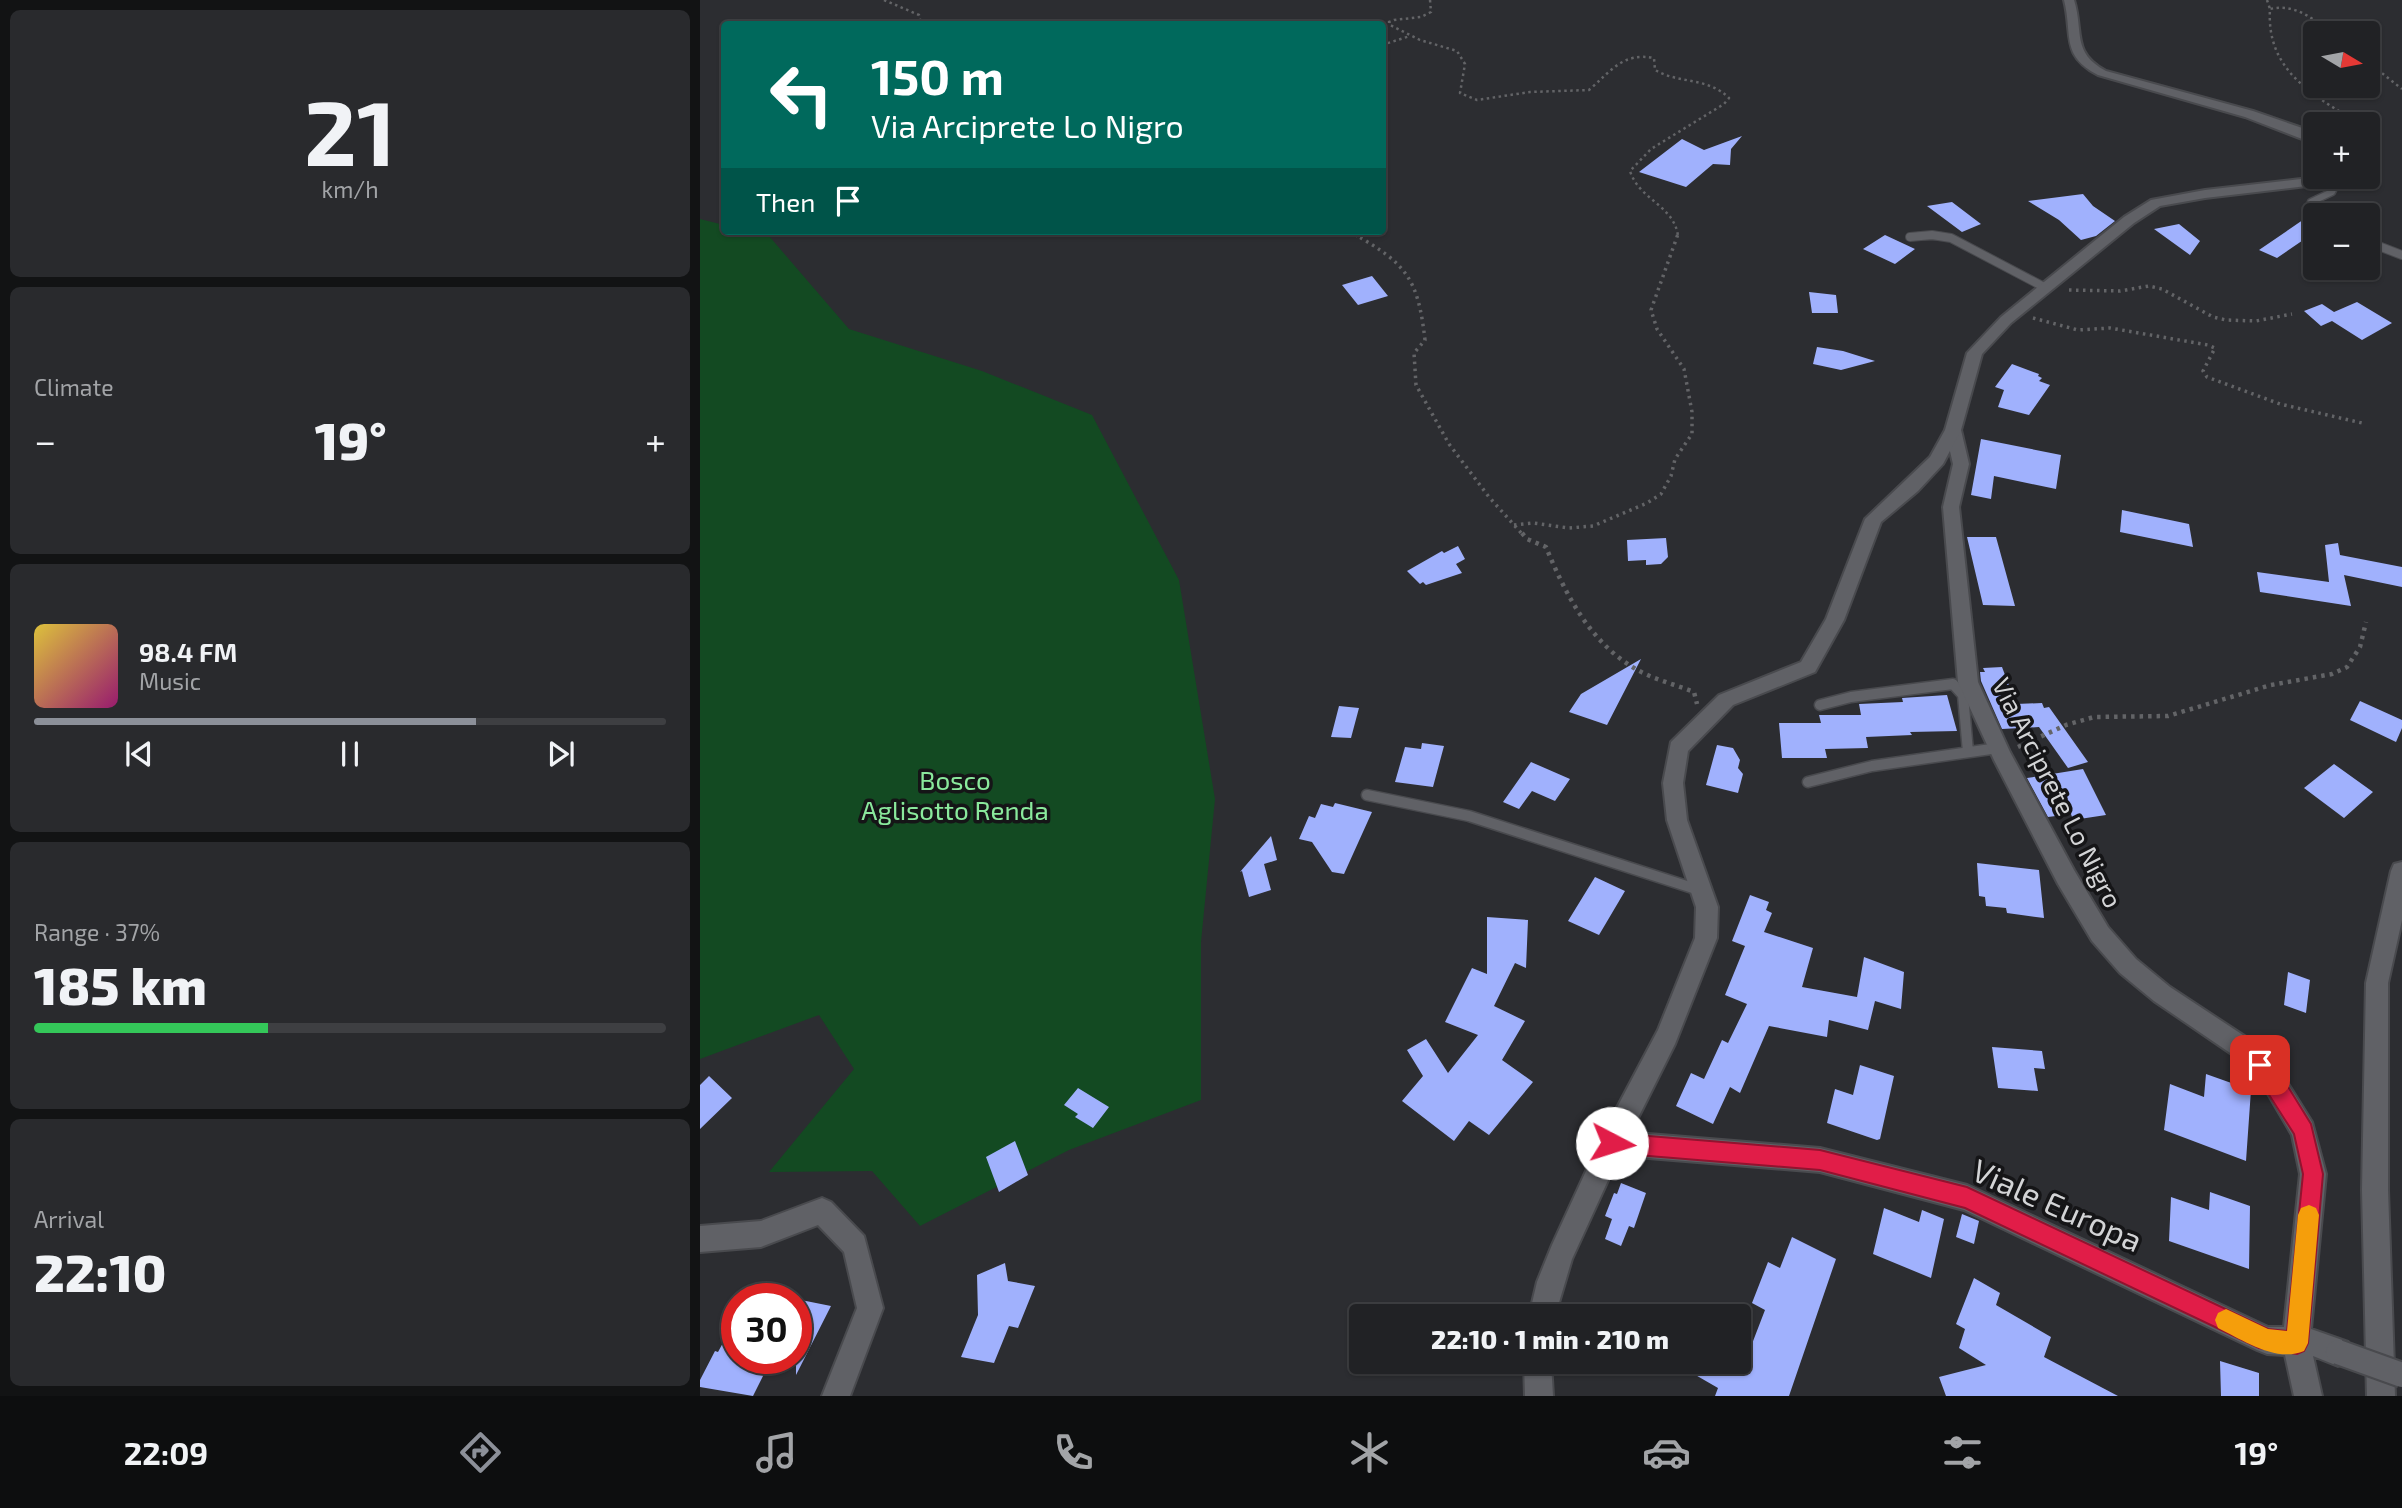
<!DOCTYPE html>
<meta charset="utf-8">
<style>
body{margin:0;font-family:"Exo 2",sans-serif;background:#292a2d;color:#f1f3f6;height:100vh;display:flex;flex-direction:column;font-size:26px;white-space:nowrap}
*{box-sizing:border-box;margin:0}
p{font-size:23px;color:#a2a4a7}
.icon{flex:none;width:38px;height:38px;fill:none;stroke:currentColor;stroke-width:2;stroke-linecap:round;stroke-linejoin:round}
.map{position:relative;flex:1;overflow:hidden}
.side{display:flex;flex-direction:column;gap:10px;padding:10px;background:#121314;width:700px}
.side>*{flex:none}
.banner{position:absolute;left:21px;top:21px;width:665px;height:214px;border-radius:7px;box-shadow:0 2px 5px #0004,0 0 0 2px #3e3f42;background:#00695c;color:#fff;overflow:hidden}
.needle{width:46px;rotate:100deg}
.tools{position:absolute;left:1603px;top:21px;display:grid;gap:14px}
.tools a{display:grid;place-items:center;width:77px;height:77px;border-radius:7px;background:#212225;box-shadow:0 2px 5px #0004,0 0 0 2px #3e3f42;font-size:35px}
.speed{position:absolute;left:21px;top:1283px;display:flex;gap:14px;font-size:35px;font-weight:700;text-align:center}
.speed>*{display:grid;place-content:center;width:91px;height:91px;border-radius:50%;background:#212225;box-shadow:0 2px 5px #0004,0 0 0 2px #3e3f42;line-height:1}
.speed .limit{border:10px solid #d22;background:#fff;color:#111}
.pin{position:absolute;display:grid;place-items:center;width:60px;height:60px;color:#fff;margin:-30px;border-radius:14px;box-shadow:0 4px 10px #0006}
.me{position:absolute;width:77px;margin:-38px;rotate:95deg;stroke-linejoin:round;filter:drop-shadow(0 0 5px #0008)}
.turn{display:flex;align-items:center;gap:24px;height:147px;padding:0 35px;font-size:32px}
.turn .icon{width:91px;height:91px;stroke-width:2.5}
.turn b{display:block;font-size:49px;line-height:60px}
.then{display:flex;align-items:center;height:66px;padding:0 35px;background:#0003;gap:14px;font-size:26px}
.big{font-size:52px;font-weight:800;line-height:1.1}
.side .widget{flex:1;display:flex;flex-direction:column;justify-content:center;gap:10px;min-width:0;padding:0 24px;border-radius:10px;background:#292a2d}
.side .dial{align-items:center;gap:0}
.dial b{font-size:91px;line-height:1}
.song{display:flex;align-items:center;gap:21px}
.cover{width:84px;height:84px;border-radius:10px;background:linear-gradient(135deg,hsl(50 70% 55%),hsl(320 70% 35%))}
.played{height:7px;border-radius:4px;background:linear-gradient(90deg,#8c9099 70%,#3e3f42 70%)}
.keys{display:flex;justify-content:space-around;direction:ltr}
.heat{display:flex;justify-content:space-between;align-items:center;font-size:38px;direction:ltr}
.charge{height:10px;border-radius:5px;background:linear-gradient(90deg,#34c759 37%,#3e3f42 0)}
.trip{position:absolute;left:649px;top:1304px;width:402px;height:70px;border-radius:7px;background:#212225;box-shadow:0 2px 5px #0004,0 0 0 2px #3e3f42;font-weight:800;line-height:70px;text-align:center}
.tab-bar{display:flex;height:112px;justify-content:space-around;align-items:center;background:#0d0e0f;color:#a2a4a7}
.tab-bar .icon{width:49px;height:49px}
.tab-bar .selected{color:#8c9099}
.tab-bar b{font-size:32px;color:#f1f3f6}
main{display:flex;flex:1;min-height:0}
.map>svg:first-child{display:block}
</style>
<main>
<section class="side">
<div class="widget dial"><b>21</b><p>km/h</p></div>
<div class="widget"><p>Climate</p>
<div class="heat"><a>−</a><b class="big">19°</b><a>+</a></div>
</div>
<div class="widget">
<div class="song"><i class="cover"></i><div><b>98.4 FM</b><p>Music</p></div></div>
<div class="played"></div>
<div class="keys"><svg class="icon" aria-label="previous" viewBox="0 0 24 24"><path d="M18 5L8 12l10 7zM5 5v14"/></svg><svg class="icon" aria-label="pause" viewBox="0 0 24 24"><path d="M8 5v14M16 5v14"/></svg><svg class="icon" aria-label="next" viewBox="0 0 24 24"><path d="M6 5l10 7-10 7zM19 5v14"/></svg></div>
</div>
<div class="widget"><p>Range · 37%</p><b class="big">185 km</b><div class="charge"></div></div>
<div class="widget"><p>Arrival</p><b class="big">22:10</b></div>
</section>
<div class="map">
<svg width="1702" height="1396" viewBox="0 0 1702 1396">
<rect width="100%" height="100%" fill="#2c2d31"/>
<path fill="#134a22" d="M0,219L24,225V231H47L69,236L149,329L282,371L392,415L479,580L515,799L501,942V1100L369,1150L220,1226L172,1171L69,1172L154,1069L119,1015L0,1059Z"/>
<path fill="#a0b1fd" d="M1042,136L1031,149L1030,165L1013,164L986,187L939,172L982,139L1004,150Z
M1383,194L1393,206L1415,221L1396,236L1381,240L1359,220L1328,201Z
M1252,202L1281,224L1262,232L1227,206Z
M1613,213L1615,232L1577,258L1559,250Z
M1479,224L1500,241L1490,255L1454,229Z
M1185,235L1215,249L1195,264L1163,249Z
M672,276L688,296L658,305L642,285Z
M1109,292L1136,295L1138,313H1112Z
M1657,302L1692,323L1662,340L1632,321L1621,326L1604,311L1622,304L1634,312Z
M1117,347L1143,351L1175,361L1141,370L1113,364Z
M1312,364L1339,374L1338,376L1342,378L1339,381L1350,385L1329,415L1298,407L1304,390L1295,387Z
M1281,439L1361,455L1356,489L1294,476L1291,499L1271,495Z
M1422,510L1489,524L1493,547L1420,532Z
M1267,537H1296L1315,606L1283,605Z
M966,538L968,557L961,564L946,565V560L928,561L927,540Z
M1638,543L1640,555L1702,567V587L1644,575L1651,606L1560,592L1557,572L1629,582L1625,545Z
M758,546L765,559L756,564L762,573L726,585L723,582L720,584L707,571L742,551L744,553Z
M941,659L907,725L869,712L881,694Z
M1302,667L1316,704L1342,703L1344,708L1349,707L1388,762L1368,768L1339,727L1302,729L1281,681L1280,672H1285L1283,668Z
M1247,695L1257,731L1210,732L1212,735L1166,737L1168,748L1125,749L1127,758H1082L1079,723H1121L1119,715H1161L1159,704L1203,702L1202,698Z
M1660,701L1702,720V728L1696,742L1650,720Z
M639,706L659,708L651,738L631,737Z
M722,743L744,746L733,787L695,782L705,747L721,749Z
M1017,745L1033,748L1040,760L1038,768L1043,774L1038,793L1006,785Z
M831,762L870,779L855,801L832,791L819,809L803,802Z
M1634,764L1673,792L1644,818L1604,788Z
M1383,769L1406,815L1373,820L1371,814L1348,817L1327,778Z
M635,803L672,812L644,874L632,872L612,842L599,839L609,816L615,818L621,804L633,807Z
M571,836L577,860L564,864L571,890L549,897L542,871L540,872Z
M1277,863L1339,870L1344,918L1307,913L1306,908L1286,906L1285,897L1279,896Z
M895,877L925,891L899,935L868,921Z
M1050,895L1069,902L1066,910L1072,913L1064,932L1113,948L1102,987L1157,997L1164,957L1204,972L1201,1009L1175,1001L1168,1030L1129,1020L1127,1037L1069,1026L1040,1093L1030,1087L1013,1124L976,1106L991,1073L1004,1079L1022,1040L1028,1043L1047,1004L1025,995L1045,946L1032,941Z
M787,917L828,920L826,968L815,963L794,1006L825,1021L802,1060L833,1082L789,1135L769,1121L754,1141L702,1101L723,1076L707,1050L726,1039L748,1073L778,1035L745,1022L772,968L787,974Z
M1588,972L1610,980L1606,1013L1584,1005Z
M1292,1047L1342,1051L1345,1069L1334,1068L1338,1091L1298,1088Z
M1160,1065L1194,1076L1180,1139L1177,1140L1127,1123L1135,1089L1153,1095Z
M1506,1074L1551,1090L1546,1161L1464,1130L1470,1084L1504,1097Z
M9,1076L32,1098L0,1129V1085Z
M378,1088L409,1107L393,1128L375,1117L378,1114L364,1105Z
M315,1141L328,1175L299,1192L286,1157Z
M921,1183L946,1193L934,1228L929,1226L921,1246L905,1239L912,1219L905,1216L914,1193L917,1194Z
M1510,1192L1550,1206L1549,1269L1469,1241L1471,1197L1509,1210Z
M1184,1208L1219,1222L1222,1210L1244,1219L1231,1278L1173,1254Z
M1262,1214L1279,1221L1274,1244L1256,1237Z
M1092,1237L1136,1259L1089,1396H1015L1018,1388L973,1362H1045L1065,1310L1052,1303L1068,1262L1080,1268Z
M305,1263L308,1281L335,1286L318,1328L309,1326L294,1363L261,1357L278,1315L277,1275Z
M1274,1278L1300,1293L1296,1305L1351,1337L1344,1357L1418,1396H1246L1239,1377L1286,1365L1259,1348L1265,1329L1256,1324Z
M96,1299L131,1306L96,1375Z
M37,1317V1358H72L53,1396L0,1387V1380L15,1351L18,1352Z
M1520,1361L1559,1373V1396H1521Z"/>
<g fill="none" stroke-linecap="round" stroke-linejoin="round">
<defs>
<path id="service-far2" d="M1623,180L1634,188L1632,192L1611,202L1623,215
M1219,236H1240"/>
<path id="service-far1" d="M1210,237L1232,235L1251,238L1346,288
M1668,242L1702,255"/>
<path id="service" d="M1120,705L1151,697L1253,684L1263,695L1268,752
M1108,782L1172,766L1298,748
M667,795L769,816L999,890"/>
<path id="minor" d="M1253,425L1261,430L1269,464L1259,507L1278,682L1310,752L1374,870L1408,927L1436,959L1470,987L1555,1043L1580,1071L1612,1122L1626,1174L1611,1329L1648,1342L1652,1352L1648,1362L1638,1366L1613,1356L1622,1396H1594L1585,1355L1567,1354L1557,1350L1264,1210L1120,1172L912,1155L903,1152L900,1143L903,1134L912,1131L1120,1148L1267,1185L1568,1327H1584L1600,1174L1592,1135L1564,1087L1539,1059L1454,1001L1420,973L1392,941L1358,884L1294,760L1258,682L1243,507L1253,464L1245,430Z
M1702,862V920L1688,983V1190L1695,1396H1667L1662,1190L1666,983L1691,871L1694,864Z
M122,1198L131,1202L164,1236L183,1308L150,1396H122L157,1308L144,1252L118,1225L61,1247L0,1252V1226L61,1221Z"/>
<path id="tertiary" d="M1364,0H1374C1384,32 1371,52 1406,71L1553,111L1611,131L1615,134V144L1545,117L1398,75C1360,55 1373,35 1364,0Z
M1618,177H1635L1623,184L1505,198L1460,206L1434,223L1311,323L1282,354L1261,430L1243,464L1218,491L1181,522L1144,620L1115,672L1033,705L988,751L983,783L987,820L1018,907L1017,938L975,1044L921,1152L872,1259L855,1316H829L837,1282L852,1245L903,1134L958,1030L995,938L996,907L967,820L963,783L971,742L1019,695L1101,662L1126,619L1165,519L1230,457L1245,430L1267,353L1301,317L1424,217L1451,200L1505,190Z
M824,1362H851L853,1396H825Z"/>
</defs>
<use href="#service-far2" stroke="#494a4e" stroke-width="9"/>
<use href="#service-far1" stroke="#494a4e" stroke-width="10"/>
<use href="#service" stroke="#494a4e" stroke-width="13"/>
<use href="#minor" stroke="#494a4e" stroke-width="4"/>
<use href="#tertiary" stroke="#494a4e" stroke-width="4"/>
<path stroke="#636467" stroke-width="2.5" stroke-dasharray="2.5 3.5" stroke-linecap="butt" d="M184,0L219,15L221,24
M730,0L731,12L721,17L694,20L689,22L690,25L720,40L757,51L765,64L760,93L777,100L830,92L889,90C911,71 923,52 954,58L955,70C979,84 1008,77 1029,98L1024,104L951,149L930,171C939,200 974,205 978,236
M1567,0L1570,9
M1632,33C1613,19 1595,3 1570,9C1566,71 1613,95 1660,124
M682,45L710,36
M1668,62L1702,89
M1668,132L1675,144L1668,157
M615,231L619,234L657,236"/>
<path stroke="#636467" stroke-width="3.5" stroke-dasharray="2.5 4.5" stroke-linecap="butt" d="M654,234C707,264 718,279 725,340L714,353L716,385L749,444L789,497L823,535
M1369,290L1420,291L1449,286L1462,289L1513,317L1526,320L1556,321L1592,314
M1333,318L1378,330L1410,328L1508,345L1515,348L1503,371L1507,377L1580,404L1662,423
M814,525L833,523L869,528L893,526L947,503L961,494L971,476L975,459L992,434V412L984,369L957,329L951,310L978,234"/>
<path stroke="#636467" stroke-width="4.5" stroke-dasharray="3.5 5" stroke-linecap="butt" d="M822,533L827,539L846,547C865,593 889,641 934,668C952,679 974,684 994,692L997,704
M1318,747L1366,725L1394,717L1468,716L1571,685L1632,674L1647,667L1660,647L1666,622"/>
<use href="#service-far2" stroke="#606166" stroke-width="6"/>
<use href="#service-far1" stroke="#606166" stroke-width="8"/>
<use href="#service" stroke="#606166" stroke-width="10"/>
<use href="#minor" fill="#606166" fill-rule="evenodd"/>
<use href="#tertiary" fill="#606166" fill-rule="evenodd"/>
<defs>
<path id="minor-bridge" d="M1638,1352L1702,1375"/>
</defs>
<use href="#minor-bridge" stroke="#494a4e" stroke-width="28" stroke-linecap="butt"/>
<use href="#minor-bridge" stroke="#606166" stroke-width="24"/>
</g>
<path fill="#e11d48" stroke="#92132f" stroke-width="2" d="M1560,1056L1567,1058L1579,1072L1611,1124L1623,1174L1608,1343L1604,1351L1597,1354L1559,1348L1265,1208L1120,1170L912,1153L905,1150L902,1143L905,1136L912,1133L1120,1150L1267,1187L1568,1329L1587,1331L1603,1174L1594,1134L1550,1065L1553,1058Z"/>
<path fill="#f59e0b" d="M1609,1205L1616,1208L1619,1215L1608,1343L1604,1351C1576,1363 1543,1340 1518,1328L1515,1320L1518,1313L1526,1309L1568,1329L1587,1331L1598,1215L1601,1208Z"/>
<g text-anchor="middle" stroke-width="7" stroke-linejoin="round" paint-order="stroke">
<g font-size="26" fill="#8ae99c" stroke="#151517">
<text x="255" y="790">Bosco<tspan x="255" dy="30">Aglisotto Renda</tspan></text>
</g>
<g font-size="26" fill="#d3d4d6" stroke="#151517">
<text transform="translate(1357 793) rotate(63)" y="9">Via Arciprete Lo Nigro</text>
</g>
<g font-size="32" fill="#d3d4d6" stroke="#151517">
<text transform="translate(1357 1206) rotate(24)" y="11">Viale Europa</text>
</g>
</g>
</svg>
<div class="tools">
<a><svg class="needle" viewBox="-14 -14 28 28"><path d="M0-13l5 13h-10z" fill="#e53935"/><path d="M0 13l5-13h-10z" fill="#a2a4a7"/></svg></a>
<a>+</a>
<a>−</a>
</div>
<div class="speed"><div class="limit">30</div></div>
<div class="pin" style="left:1560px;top:1065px;background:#d93025"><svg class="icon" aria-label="arrive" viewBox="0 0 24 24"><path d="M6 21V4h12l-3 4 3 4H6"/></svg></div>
<svg class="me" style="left:912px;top:1143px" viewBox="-20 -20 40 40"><circle r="19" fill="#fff"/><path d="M0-13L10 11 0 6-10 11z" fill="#e11d48"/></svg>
<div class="trip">22:10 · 1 min · 210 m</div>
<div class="banner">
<div class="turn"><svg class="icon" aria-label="left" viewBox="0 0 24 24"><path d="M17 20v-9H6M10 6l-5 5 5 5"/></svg><div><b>150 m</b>Via Arciprete Lo Nigro</div></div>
<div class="then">Then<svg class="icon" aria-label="arrive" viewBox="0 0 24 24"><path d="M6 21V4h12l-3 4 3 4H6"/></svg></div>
</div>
</div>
</main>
<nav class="tab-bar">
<b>22:09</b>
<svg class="icon selected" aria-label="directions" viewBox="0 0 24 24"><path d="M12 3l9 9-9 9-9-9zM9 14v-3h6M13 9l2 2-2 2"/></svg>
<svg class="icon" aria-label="music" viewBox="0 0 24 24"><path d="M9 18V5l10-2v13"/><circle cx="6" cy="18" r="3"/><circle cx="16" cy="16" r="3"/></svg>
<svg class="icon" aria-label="phone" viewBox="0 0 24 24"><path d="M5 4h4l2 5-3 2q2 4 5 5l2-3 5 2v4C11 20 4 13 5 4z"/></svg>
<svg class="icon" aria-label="climate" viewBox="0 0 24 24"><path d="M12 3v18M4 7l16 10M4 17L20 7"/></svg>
<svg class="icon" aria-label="car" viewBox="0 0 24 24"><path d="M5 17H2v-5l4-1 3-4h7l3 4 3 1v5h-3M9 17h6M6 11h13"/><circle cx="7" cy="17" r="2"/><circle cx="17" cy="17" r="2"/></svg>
<svg class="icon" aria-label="filters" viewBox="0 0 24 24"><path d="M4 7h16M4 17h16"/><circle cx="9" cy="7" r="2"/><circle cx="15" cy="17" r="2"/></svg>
<b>19°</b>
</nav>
